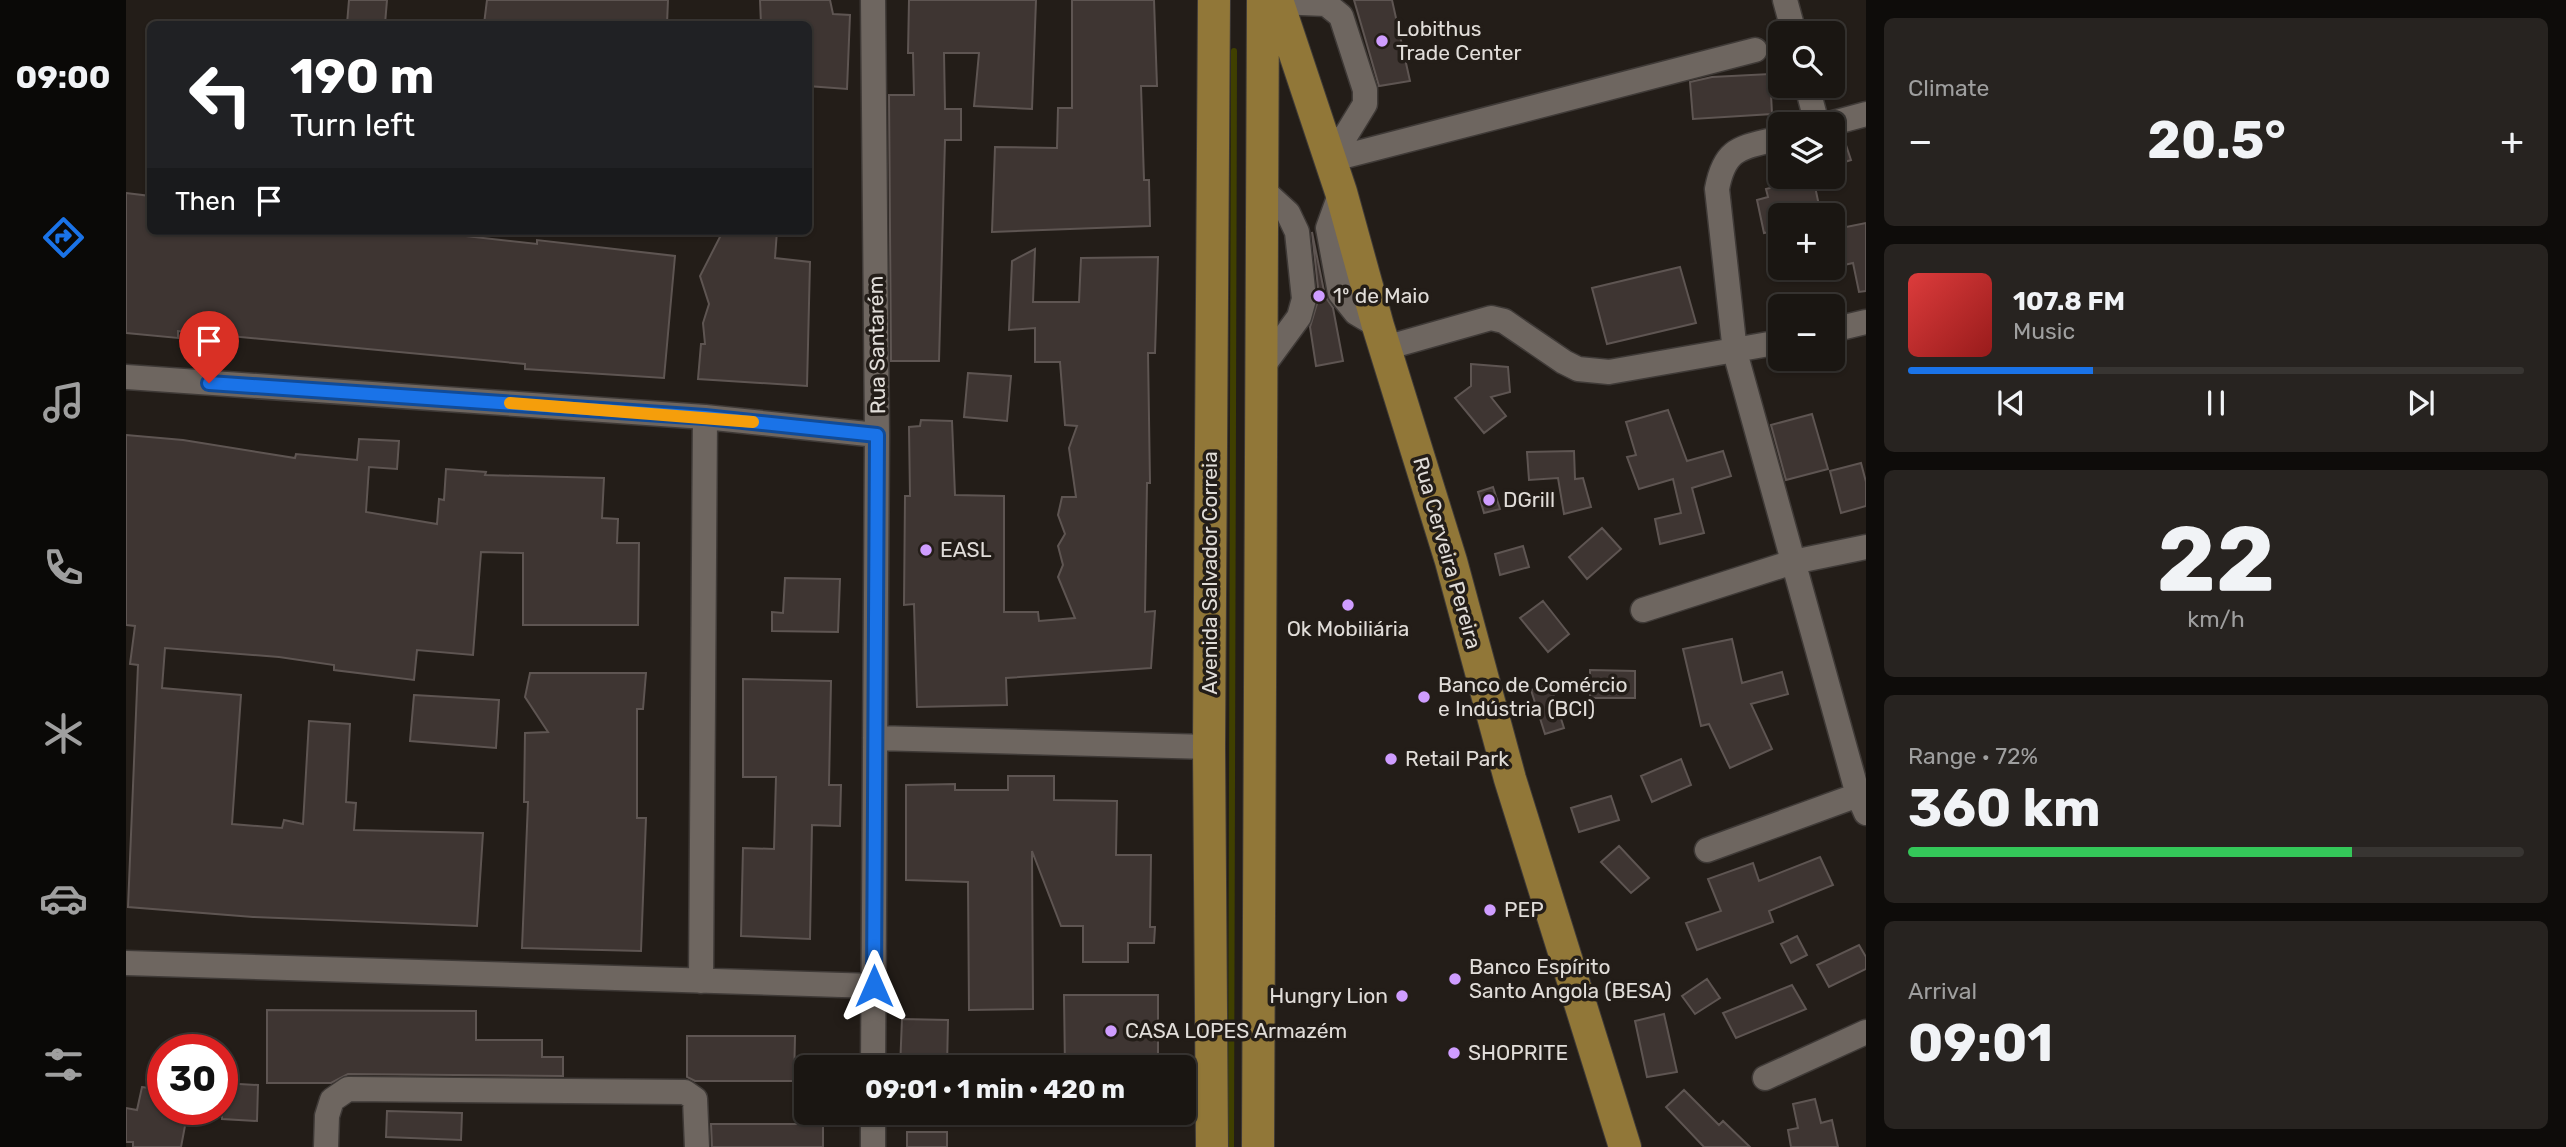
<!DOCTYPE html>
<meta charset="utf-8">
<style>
body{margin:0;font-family:Rubik,sans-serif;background:#272320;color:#f1f3f6;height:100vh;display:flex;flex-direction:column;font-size:26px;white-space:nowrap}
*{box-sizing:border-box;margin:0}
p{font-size:23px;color:#9f9f9f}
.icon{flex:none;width:38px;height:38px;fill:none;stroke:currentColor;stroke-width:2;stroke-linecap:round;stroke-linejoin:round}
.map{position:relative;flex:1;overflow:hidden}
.details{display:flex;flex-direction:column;gap:18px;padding:18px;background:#0e0c0a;width:700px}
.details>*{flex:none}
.guide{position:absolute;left:21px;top:21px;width:665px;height:214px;border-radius:10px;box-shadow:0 2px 5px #0004,0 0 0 2px #383532;background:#202124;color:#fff;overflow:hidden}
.buttons{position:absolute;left:1642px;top:21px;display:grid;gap:14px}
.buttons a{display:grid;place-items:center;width:77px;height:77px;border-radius:10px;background:#1a1612;box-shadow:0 2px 5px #0004,0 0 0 2px #383532;font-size:35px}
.speed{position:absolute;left:21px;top:1034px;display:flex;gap:14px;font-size:35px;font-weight:700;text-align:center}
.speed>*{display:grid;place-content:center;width:91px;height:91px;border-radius:50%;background:#1a1612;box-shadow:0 2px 5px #0004,0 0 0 2px #383532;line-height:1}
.speed .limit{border:10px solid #d22;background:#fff;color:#111}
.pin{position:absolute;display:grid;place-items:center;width:60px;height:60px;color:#fff;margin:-72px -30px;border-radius:50% 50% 50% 0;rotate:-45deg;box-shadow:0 0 7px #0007}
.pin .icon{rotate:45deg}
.me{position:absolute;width:77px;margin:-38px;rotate:0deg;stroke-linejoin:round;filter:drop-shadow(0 0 5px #0008)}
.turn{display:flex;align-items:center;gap:24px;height:147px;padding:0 28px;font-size:32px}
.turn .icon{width:91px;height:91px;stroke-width:2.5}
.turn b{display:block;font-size:49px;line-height:60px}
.then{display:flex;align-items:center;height:66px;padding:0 28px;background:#0003;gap:14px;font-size:26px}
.big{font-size:52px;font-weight:700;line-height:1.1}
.details .widget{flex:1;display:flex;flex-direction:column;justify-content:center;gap:10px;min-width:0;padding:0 24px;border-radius:10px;background:#272320}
.details .dial{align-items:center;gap:0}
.dial b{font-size:91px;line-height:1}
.song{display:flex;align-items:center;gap:21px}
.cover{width:84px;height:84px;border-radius:10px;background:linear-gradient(135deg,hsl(0 70% 55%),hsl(0 70% 35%))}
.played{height:7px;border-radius:4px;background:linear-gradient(90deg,#1a73e8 30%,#383532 30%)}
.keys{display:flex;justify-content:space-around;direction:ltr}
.heat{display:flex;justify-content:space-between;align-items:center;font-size:38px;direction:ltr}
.charge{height:10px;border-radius:5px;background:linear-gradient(90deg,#34c759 72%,#383532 0)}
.trip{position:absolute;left:668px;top:1055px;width:402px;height:70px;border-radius:10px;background:#1a1612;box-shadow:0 2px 5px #0004,0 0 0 2px #383532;font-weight:700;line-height:70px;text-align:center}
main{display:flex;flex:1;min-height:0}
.tabs{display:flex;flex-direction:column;width:126px;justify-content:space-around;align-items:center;background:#0a0907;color:#9f9f9f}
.tabs .icon{width:49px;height:49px}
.tabs .selected{color:#1a73e8}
.tabs b{font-size:32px;color:#f1f3f6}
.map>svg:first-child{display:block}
</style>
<main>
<nav class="tabs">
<b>09:00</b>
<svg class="icon selected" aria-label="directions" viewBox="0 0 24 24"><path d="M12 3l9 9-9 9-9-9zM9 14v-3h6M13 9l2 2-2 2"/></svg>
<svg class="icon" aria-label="music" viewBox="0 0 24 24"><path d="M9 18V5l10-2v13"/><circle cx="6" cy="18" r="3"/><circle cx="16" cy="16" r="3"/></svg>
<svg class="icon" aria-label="phone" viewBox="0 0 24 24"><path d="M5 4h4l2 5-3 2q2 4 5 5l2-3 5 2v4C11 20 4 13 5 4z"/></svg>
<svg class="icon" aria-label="climate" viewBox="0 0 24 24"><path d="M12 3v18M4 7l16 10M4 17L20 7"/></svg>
<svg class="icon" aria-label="car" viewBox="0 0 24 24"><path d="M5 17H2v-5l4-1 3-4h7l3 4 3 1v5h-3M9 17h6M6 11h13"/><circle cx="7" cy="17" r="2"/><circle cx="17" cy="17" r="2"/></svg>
<svg class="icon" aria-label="filters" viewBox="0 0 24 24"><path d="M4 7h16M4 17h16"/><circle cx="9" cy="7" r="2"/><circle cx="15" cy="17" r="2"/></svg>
</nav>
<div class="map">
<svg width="1740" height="1147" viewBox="0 0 1740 1147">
<rect width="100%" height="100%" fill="#231d18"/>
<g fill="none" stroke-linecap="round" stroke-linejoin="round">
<path stroke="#404000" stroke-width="6" d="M1105,1147L1108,51"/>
</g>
<path fill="#3e3532" stroke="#5e5552" stroke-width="2" d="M223,0H261L259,24H221Z
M361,0H542L541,24H358Z
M634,0H704L707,14L724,15L721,89L682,86V24H635Z
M783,0H910L906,109L848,106L853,53H818L819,109H835V140H819L813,361H765L763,95H788L787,53H782Z
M946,0H1028L1031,86H1015L1018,180H1023L1024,226L866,232L869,147L931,148L932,108H946Z
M1228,0H1266L1284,81L1253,86Z
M1644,74L1646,114L1567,119L1564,82L1586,77Z
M1717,136L1725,160L1706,166V138Z
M1687,177L1695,215H1654V230L1638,233L1631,200L1642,197L1640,189Z
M0,193L24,196V231H295L411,244V240L549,256L538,378L399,369V364L52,331V338L0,333Z
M1740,223V291L1733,292L1727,263L1718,265L1710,229Z
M597,231H651L649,258L684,262L681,386L572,379L575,344H579L577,323L583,304L574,276Z
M1186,232L1199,296L1207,308L1217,361L1190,366L1184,327L1193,297Z
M909,249L907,302H953L955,258L1032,257L1029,353H1022L1024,483H1021L1019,612L1029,611L1025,668L880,678L881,705L791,707L788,604L778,605L779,496H784L783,427L794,426L795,420L826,421L829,495L878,496V612H912L913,621L949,618L932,577L937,565L932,546L939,534L932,515L936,497H950L943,448L951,426L939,425L934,362H909V328L883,330L886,261Z
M1554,267L1570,323L1481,344L1466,288Z
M1345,364L1382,367L1384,392L1365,397L1380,416L1358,433L1329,398L1345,386Z
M842,373L885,376L881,421L838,417Z
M1542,410L1561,461L1597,451L1605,476L1566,488L1578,533L1534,544L1529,519L1555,513L1547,479L1513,489L1501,457L1510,455L1500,422Z
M1686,414L1702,469L1660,480L1645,425Z
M0,435L57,440L169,458L170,454L231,460L233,439L273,441L271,469L243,467L240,512L311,524L313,499L318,500L320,469L360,472L359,475L478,478L476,518L492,519L491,543H513L512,625H397V553L355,552L347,655L291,650L288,680L208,670V665L153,657L39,648L36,688L115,695L106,824L156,828L158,820L177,824L183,721L224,724L220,802L230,803L228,830L357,833L351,926L127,917L2,907L12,665L4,664L9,626L0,625Z
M1448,451L1449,479L1457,478L1465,507L1438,514L1432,478L1403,480L1401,452Z
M1735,463L1740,482V506L1715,513L1704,471Z
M1367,487L1374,509L1358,513L1352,492Z
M1476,528L1495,549L1461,579L1443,557Z
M1397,546L1403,567L1374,575L1369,554Z
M659,578L714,579L712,632L646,631V612L657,613Z
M1417,601L1443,634L1422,652L1394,618Z
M1606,639L1616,683L1656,672L1662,694L1625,704L1646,749L1604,768L1583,724L1575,726L1557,649Z
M1464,670L1509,671V698H1464Z
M404,673H520L517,709H511V818H520L515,951L396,948L402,802H398L399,733L422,732L399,697Z
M617,679L705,681L703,785H715L714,826L686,825L684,939L615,936L617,848L648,849L650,777H617Z
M1424,684L1438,728L1419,734L1405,690Z
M288,695L373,700L370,748L284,741Z
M1555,759L1565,785L1526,802L1515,776Z
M882,776H928V800L991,801L990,855H1025L1024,927H1029L1028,943H1002V962H957V926H935L906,851L907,1009L843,1010L842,882L780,880V785L829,784V790H882Z
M1485,796L1493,820L1453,832L1445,808Z
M1493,846L1523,878L1505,893L1475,862Z
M1694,857L1707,885L1643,911L1647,922L1571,950L1560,923L1595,911L1582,879L1627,863L1633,881Z
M1671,936L1681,955L1665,963L1655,944Z
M1733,945L1740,957V969L1703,987L1691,965Z
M1581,979L1594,998L1569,1014L1556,996Z
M1666,985L1680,1009L1610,1038L1597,1013Z
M938,995H1032V1068H939Z
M141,1010L350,1011V1040H416V1057H437V1076L222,1074L205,1083H141Z
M1538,1014L1551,1072L1521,1077L1509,1021Z
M776,1019L822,1020L821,1068H774Z
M561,1036H669L668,1081H569L561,1077Z
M96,1083L132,1085L131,1121L96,1119Z
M16,1087L37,1090V1110H62L55,1147H7V1142H0V1108L11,1110Z
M1558,1090L1593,1125L1597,1121L1624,1147H1578L1540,1107Z
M1689,1099L1695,1123L1706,1120L1712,1147H1665L1662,1130L1672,1128L1667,1104Z
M261,1111L336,1113L335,1140L260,1137Z
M585,1124H697V1147H586Z
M781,1132H821V1147H781Z"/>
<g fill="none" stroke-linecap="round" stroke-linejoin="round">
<defs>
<path id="minor" d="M747,0L751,435L747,1068
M1659,0L1668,33
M1152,2L1200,4L1215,16L1239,90V104L1220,135L1201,149
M1681,86L1691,124
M1703,124L1740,114
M1654,138C1616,148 1599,146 1591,189L1609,352L1732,795L1740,813
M1204,160L1629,50
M1215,192L1202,228L1214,293L1230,313L1252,326
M1706,330L1740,322
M1259,348L1365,318L1378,321L1438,362L1452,369L1483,372L1654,342
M1137,366L1173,317L1178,299L1171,232L1162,213L1138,191
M0,377L579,417L751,435
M1517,610L1667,562L1740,547
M749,738L1083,747
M1581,850L1732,795
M0,963L748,986
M575,981L579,417
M1639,1078L1740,1032
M200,1147L201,1116L206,1100L222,1089L559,1092L569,1099L571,1147
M747,1147V1113"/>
<path id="major" d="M1151,0L1215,192L1252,326L1325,561L1384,779L1499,1147
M1086,1147L1083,747L1088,0
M1132,1147L1137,0"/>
</defs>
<use href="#minor" stroke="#3f3a37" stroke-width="27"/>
<use href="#major" stroke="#3f3a37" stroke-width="34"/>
<use href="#minor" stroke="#6e6660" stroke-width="24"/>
<use href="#major" stroke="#917738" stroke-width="32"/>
</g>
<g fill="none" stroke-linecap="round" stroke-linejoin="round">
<defs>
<path id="route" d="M83,383L579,417L751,435L748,986"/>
</defs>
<use href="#route" stroke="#114b97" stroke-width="18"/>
<use href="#route" stroke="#1a73e8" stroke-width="12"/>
<path stroke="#f59e0b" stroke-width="12" d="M384,403L627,422"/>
</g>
<g fill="#cf9dff" stroke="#231d18" stroke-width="2.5">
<circle cx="1256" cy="41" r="7"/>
<circle cx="1193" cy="296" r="7"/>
<circle cx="1363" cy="500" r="7"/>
<circle cx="800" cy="550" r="7"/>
<circle cx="1222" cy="605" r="7"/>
<circle cx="1298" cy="697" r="7"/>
<circle cx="1265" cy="759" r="7"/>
<circle cx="1364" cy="910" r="7"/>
<circle cx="1329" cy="979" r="7"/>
<circle cx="1276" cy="996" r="7"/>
<circle cx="985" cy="1031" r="7"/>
<circle cx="1328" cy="1053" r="7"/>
</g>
<g text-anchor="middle" stroke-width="7" stroke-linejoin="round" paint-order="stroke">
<g font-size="21" fill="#e1ddd9" stroke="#231d18" text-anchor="start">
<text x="1270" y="36">Lobithus<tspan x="1270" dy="24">Trade Center</tspan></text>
<text x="1207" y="303">1º de Maio</text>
<text x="1377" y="507">DGrill</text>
<text x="814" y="557">EASL</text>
<text x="1222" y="636" text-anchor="middle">Ok Mobiliária</text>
<text x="1312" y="692">Banco de Comércio<tspan x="1312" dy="24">e Indústria (BCI)</tspan></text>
<text x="1279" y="766">Retail Park</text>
<text x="1378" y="917">PEP</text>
<text x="1343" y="974">Banco Espírito<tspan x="1343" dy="24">Santo Angola (BESA)</tspan></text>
<text x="1262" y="1003" text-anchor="end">Hungry Lion</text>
<text x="999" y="1038">CASA LOPES Armazém</text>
<text x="1342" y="1060">SHOPRITE</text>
</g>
<g font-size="21" fill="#e1ddd9" stroke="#231d18">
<text transform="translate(751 345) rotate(-91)" y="7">Rua Santarém</text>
<text transform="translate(1321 553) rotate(74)" y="7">Rua Cerveira Pereira</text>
<text transform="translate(1084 573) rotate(-90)" y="7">Avenida Salvador Correia</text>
</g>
</g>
</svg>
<div class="buttons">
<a><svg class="icon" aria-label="search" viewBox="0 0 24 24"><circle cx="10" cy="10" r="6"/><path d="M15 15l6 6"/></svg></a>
<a><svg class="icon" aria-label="layers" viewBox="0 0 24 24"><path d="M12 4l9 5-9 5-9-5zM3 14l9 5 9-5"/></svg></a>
<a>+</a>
<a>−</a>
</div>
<div class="speed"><div class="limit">30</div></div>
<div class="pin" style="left:83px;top:383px;background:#d93025"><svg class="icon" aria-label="arrive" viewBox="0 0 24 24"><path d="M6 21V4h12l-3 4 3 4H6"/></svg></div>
<svg class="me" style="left:748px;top:986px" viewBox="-20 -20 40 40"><path d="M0-17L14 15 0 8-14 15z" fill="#1a73e8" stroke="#fff" stroke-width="4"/></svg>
<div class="trip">09:01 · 1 min · 420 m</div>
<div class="guide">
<div class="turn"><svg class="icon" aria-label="left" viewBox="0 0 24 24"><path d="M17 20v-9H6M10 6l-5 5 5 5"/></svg><div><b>190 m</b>Turn left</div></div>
<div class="then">Then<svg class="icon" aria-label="arrive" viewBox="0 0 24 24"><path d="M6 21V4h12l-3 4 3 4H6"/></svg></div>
</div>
</div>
<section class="details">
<div class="widget"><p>Climate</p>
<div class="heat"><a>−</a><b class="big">20.5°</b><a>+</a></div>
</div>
<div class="widget">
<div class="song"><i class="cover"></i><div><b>107.8 FM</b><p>Music</p></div></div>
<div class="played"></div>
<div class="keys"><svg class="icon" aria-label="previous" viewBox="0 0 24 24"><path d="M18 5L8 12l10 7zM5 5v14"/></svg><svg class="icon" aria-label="pause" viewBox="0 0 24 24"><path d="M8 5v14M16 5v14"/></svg><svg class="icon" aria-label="next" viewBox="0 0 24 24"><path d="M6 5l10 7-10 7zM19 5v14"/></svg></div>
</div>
<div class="widget dial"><b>22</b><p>km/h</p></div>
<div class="widget"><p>Range · 72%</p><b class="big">360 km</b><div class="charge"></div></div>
<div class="widget"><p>Arrival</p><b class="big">09:01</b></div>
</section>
</main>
